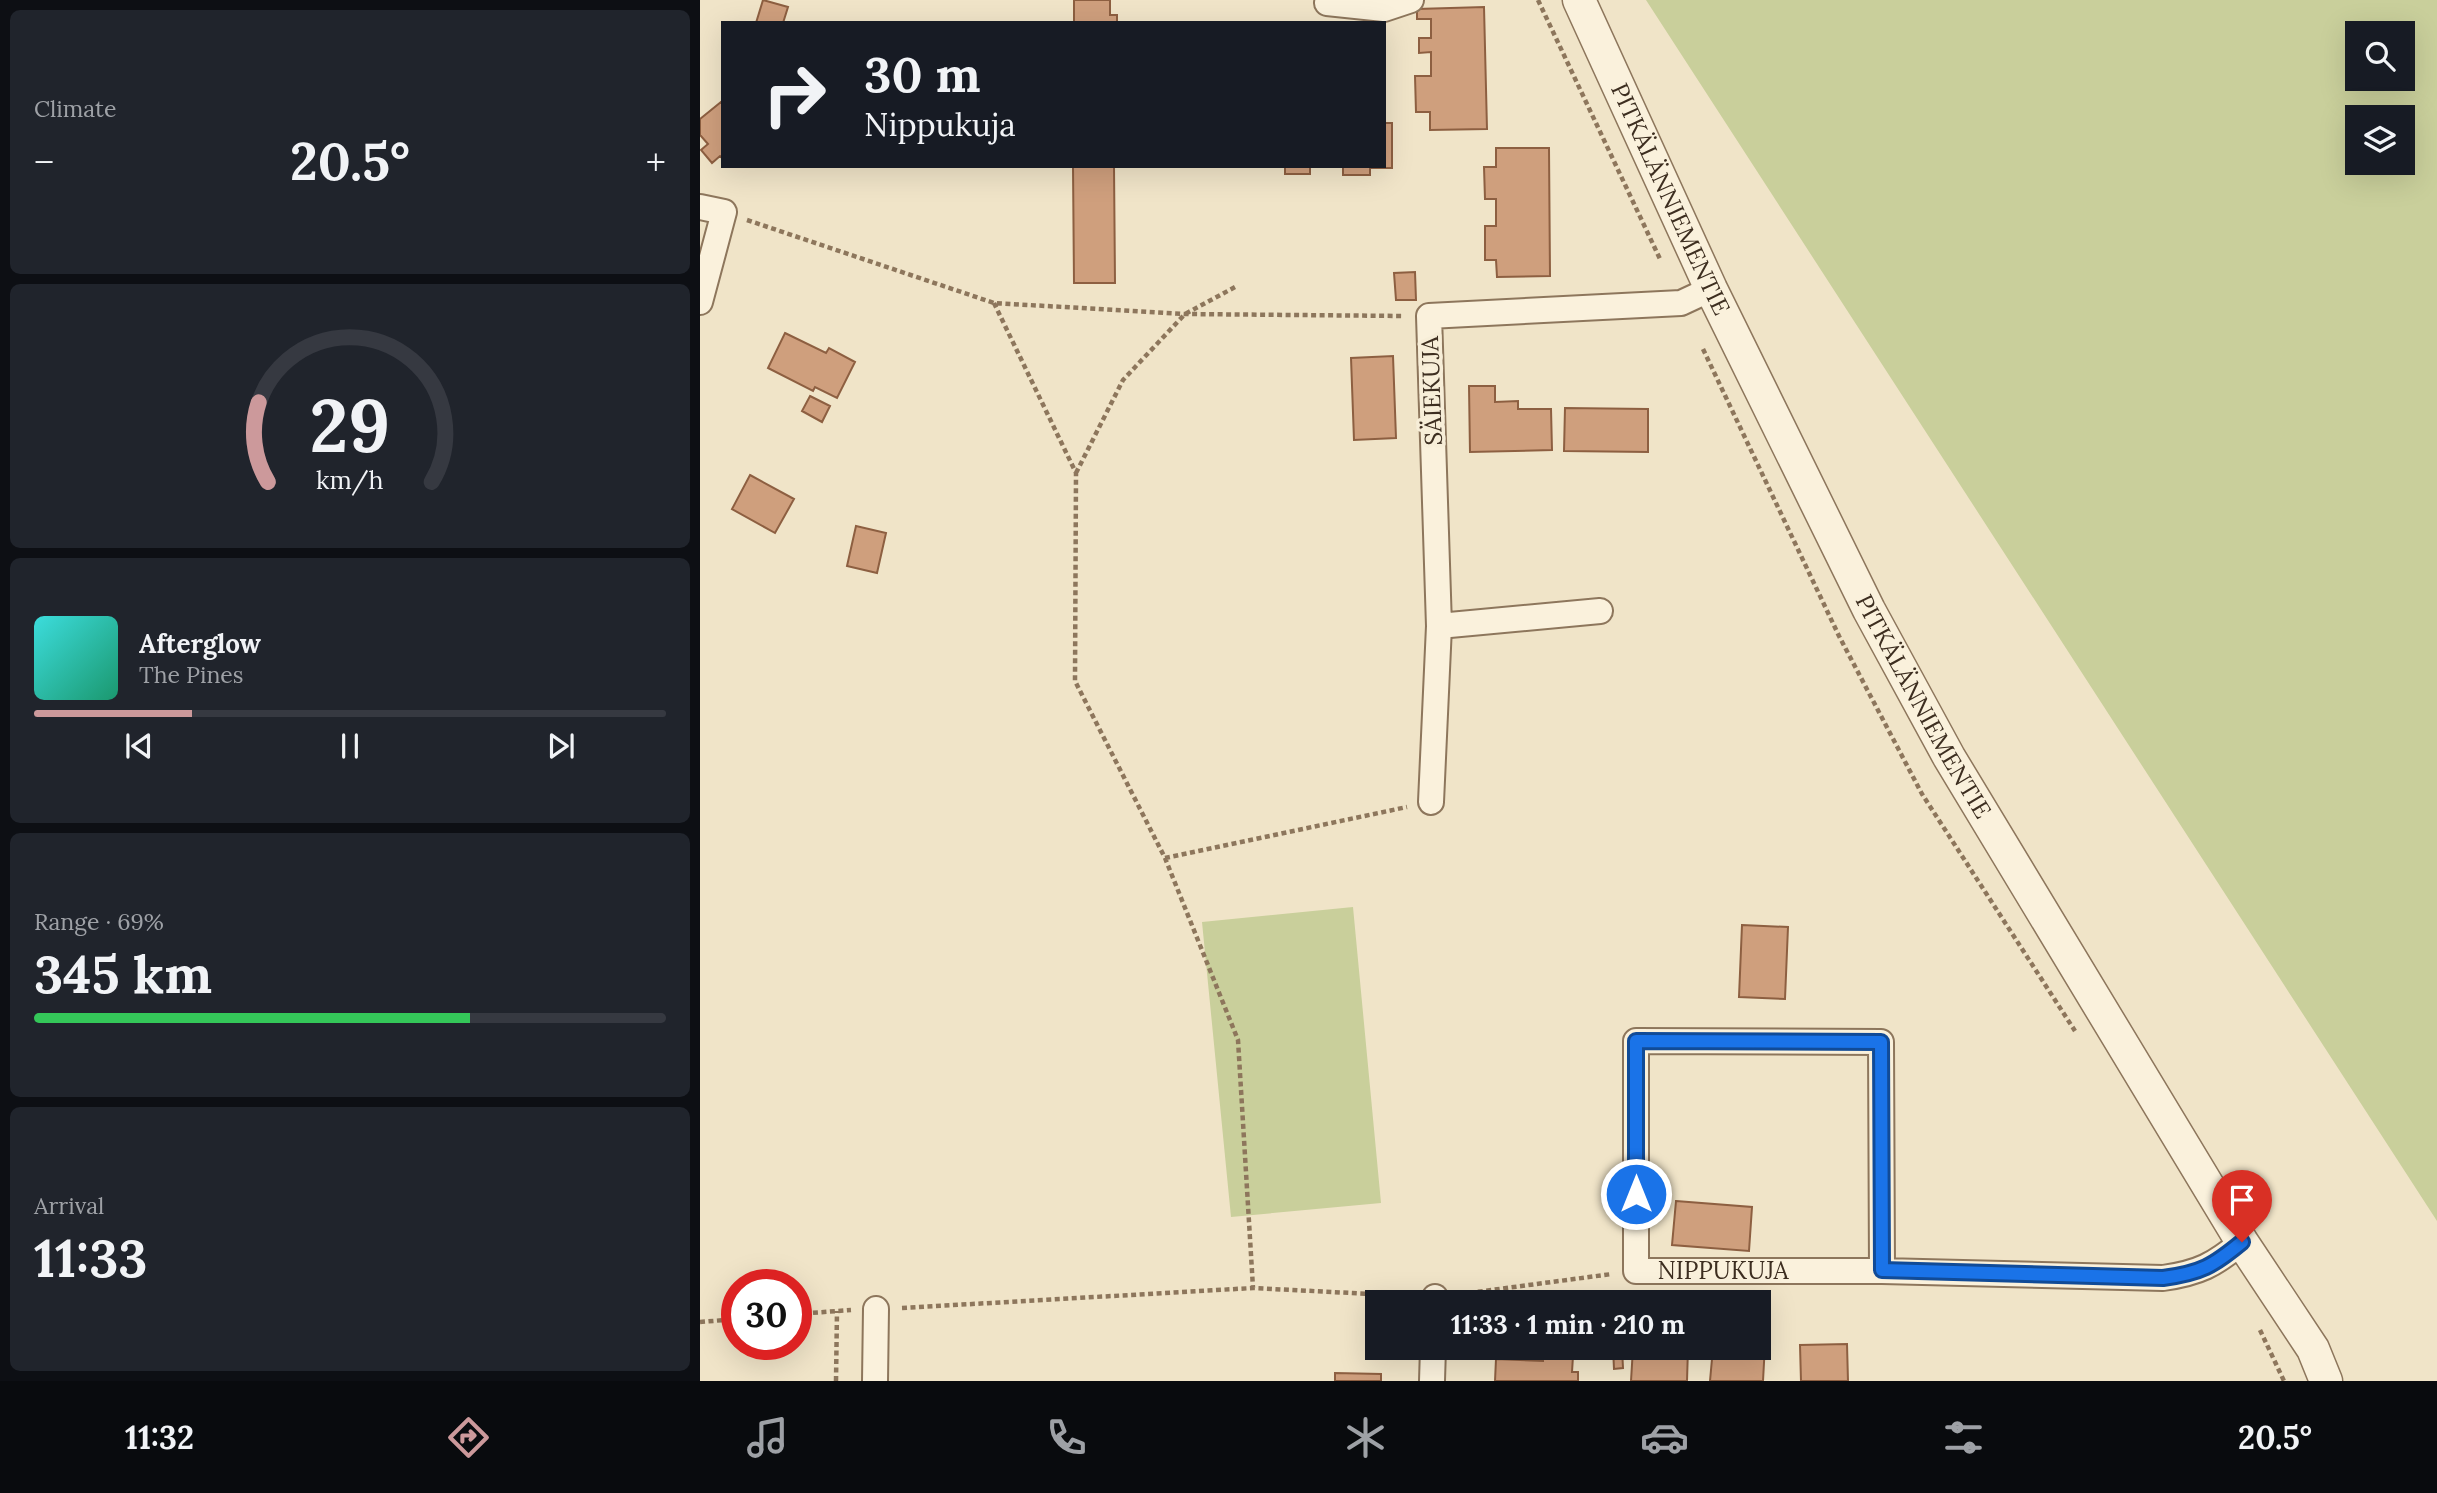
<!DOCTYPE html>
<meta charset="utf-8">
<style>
body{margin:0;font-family:Lora,serif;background:#20242c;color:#f1f3f6;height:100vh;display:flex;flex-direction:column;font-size:26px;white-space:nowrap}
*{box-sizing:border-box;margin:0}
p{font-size:23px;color:#9ea1a6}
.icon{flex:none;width:38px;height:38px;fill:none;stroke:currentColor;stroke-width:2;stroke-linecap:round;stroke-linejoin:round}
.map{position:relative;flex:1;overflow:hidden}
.sheet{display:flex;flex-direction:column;gap:10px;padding:10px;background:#0d0f14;width:700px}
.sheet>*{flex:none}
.hud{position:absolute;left:21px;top:21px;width:665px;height:147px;border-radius:0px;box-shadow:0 7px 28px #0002;background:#171b24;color:#f1f3f6;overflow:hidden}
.fabs{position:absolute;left:1645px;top:21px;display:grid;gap:14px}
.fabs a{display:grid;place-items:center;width:70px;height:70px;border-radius:0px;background:#171b24;box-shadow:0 7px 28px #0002;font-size:35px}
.speed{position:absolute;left:21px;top:1269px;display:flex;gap:14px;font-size:35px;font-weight:700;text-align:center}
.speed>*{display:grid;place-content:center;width:91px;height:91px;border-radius:50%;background:#171b24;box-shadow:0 7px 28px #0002;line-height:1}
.speed .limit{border:10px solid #d22;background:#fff;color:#111}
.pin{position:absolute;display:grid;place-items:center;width:60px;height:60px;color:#fff;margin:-72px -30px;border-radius:50% 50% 50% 0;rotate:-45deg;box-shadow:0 0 7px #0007}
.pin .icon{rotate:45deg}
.me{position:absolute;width:77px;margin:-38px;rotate:0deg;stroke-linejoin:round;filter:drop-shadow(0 0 5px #0008)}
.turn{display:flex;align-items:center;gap:24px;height:147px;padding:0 28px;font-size:32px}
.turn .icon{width:91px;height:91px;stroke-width:2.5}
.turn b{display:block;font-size:49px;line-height:60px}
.big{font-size:52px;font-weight:800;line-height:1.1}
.sheet .tile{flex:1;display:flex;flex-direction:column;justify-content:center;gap:10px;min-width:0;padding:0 24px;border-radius:10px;background:#20242c}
.sheet .dial{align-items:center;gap:0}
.dial svg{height:182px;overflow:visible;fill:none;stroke:#363941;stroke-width:7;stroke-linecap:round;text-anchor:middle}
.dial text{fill:#f1f3f6;stroke:none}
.song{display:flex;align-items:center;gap:21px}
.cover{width:84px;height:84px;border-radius:10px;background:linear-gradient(135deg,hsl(180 70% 55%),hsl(160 70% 35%))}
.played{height:7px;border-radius:4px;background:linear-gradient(90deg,#cc999b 25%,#363941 25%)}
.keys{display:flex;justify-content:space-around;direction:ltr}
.heat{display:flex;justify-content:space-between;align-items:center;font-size:38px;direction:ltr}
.charge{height:10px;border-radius:5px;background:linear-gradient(90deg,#34c759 69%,#363941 0)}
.trip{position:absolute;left:665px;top:1290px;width:406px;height:70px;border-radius:0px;background:#171b24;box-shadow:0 7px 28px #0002;font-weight:800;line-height:70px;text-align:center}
.tabs{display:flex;height:112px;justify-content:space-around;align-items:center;background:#090b0e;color:#9ea1a6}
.tabs .icon{width:49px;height:49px}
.tabs .current{color:#cc999b}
.tabs b{font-size:32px;color:#f1f3f6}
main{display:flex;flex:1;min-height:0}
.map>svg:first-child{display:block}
</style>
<main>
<section class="sheet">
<div class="tile"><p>Climate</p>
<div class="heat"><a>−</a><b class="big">20.5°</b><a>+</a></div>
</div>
<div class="tile dial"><svg viewBox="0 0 100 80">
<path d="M14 69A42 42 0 1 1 86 69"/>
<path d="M14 69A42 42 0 0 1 10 34" stroke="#cc999b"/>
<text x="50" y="56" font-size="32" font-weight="700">29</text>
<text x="50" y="72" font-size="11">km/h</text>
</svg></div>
<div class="tile">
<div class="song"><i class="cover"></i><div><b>Afterglow</b><p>The Pines</p></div></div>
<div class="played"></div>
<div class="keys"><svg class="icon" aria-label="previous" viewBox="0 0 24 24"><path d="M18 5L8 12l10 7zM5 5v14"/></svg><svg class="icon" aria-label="pause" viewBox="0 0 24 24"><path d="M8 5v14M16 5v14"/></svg><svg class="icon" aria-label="next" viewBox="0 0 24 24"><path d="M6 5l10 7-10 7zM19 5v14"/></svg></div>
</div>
<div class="tile"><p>Range · 69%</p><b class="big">345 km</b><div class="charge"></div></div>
<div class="tile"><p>Arrival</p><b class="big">11:33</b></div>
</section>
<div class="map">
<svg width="1737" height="1381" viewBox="0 0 1737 1381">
<rect width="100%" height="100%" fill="#f0e4c8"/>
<path fill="#c9cf9b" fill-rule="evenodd" d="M946,0H1737V1221ZM1657,33H1703V79H1657ZM1657,117H1703V163H1657Z
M653,907L681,1203L531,1217L502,922Z"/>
<path fill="#cf9f7d" stroke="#8d5f41" stroke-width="2" d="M63,0L88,7L83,23H56Z
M374,0H410V15H417V23H374Z
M784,7L787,129L730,130V112H716L715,76H731V52L719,53V38H731V19H717V9Z
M21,102L23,105V159L20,156L12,163L1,150L8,144L0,135V119Z
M684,123H692V168H670V175H643V166H684Z
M796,148H849L850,276L797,277L796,260H785V226H796V199H785L784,167H796Z
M373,166H414L415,283H374Z
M585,166H610V174H585Z
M715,272L716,300H696L694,273Z
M85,333L126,353L129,348L155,362L137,398L115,387L113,391L68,368Z
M693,356L696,438L654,440L651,358Z
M769,386H795V402L818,401V409H851L852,450L770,452Z
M110,396L130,406L122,422L102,411Z
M865,408L948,409V452L864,451Z
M50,475L94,499L75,533L32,509Z
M156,526L186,533L177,573L147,566Z
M1042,925L1088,927L1085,999L1039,997Z
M976,1201L1052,1207L1049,1251L972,1245Z
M1059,1344H1065L1063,1381H1010L1013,1348H1059Z
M1147,1344L1148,1381H1101L1100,1345Z
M913,1348H922L923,1368L914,1369Z
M933,1348H988L987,1381H931Z
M843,1355L873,1356L872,1372H878V1381H795L796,1359L843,1361Z
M635,1373L681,1374V1381H635Z"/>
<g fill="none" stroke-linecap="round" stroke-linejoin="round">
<defs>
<g id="minor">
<path d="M627,3L684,9L711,0"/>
<path d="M0,207L24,212L0,302"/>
<path d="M900,611L739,626L729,316L981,303L1011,289"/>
<path d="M731,802L739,626"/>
<path id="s1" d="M1182,1271L1181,1042L936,1041V1271H1182L1463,1278C1499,1273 1514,1265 1542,1242"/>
<path d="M735,1302V1297"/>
<path d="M175,1381L176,1309"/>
<path d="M732,1381L733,1348"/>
</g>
<g id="tertiary">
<path id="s2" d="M879,0L1011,289L1169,610L1249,757L1542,1242L1613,1349L1626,1381"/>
</g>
</defs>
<use href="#minor" stroke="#8d765c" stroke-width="28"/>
<use href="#tertiary" stroke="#8d765c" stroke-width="35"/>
<path stroke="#8d765c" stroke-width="4.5" stroke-dasharray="5 3.5" stroke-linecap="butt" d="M838,0L960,259
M47,220L294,303L485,314L704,316
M294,303L376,473L375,681L465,858L538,1040L553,1288
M1003,349L1139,636L1222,794L1375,1031
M376,473L423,380L485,314L537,286
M465,858L707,807
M761,1294L912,1274
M202,1308L553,1288L710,1296
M96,1314L151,1310
M0,1322L37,1319
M1560,1330L1584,1381
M136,1381L137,1311"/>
<use href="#minor" stroke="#faf1dc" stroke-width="24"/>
<use href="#tertiary" stroke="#faf1dc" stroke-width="32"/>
</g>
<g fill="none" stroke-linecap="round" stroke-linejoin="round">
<defs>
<path id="route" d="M936,1194V1041L1181,1042L1182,1270L1463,1278C1501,1273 1513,1266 1542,1242"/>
</defs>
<use href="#route" stroke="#114b97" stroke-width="18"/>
<use href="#route" stroke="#1a73e8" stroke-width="12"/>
</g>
<g text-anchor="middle" stroke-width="7" stroke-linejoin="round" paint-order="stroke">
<g font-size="24" fill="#3d2e20" stroke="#f7eed8">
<text dy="8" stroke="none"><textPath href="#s2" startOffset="219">PITKÄLÄNNIEMENTIE</textPath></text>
<text transform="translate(732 391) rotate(-92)" y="8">SÄIEKUJA</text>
<text dy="8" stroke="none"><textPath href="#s2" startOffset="786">PITKÄLÄNNIEMENTIE</textPath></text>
<text dy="8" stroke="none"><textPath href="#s1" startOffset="791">NIPPUKUJA</textPath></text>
</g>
</g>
</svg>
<div class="fabs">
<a><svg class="icon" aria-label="search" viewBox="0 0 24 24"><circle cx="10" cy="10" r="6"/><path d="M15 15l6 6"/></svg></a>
<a><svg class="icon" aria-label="layers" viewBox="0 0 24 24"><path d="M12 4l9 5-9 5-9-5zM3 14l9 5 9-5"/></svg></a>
</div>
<div class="speed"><div class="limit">30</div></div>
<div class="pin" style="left:1542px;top:1242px;background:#d93025"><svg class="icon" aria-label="arrive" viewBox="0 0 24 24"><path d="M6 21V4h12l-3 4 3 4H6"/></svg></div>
<svg class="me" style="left:936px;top:1194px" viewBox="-20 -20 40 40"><circle r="17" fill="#1a73e8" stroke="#fff" stroke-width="3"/><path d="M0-11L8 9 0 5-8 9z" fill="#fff"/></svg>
<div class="trip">11:33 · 1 min · 210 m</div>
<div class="hud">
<div class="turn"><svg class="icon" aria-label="right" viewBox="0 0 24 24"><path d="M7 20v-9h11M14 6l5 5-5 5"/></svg><div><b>30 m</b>Nippukuja</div></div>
</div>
</div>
</main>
<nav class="tabs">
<b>11:32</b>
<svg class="icon current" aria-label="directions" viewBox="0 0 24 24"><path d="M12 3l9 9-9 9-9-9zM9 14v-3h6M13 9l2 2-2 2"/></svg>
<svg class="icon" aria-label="music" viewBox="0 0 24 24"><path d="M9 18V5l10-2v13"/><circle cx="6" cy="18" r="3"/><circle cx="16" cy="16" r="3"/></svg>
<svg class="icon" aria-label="phone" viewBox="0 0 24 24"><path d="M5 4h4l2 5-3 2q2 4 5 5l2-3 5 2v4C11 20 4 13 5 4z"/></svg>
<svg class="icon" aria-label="climate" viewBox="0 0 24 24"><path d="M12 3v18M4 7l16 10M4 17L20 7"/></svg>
<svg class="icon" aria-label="car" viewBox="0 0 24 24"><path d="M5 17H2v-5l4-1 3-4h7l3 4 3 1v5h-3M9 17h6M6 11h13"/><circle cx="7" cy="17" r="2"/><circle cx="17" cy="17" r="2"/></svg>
<svg class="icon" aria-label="filters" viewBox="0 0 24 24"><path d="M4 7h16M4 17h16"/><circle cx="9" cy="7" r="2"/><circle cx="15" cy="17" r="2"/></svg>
<b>20.5°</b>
</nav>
